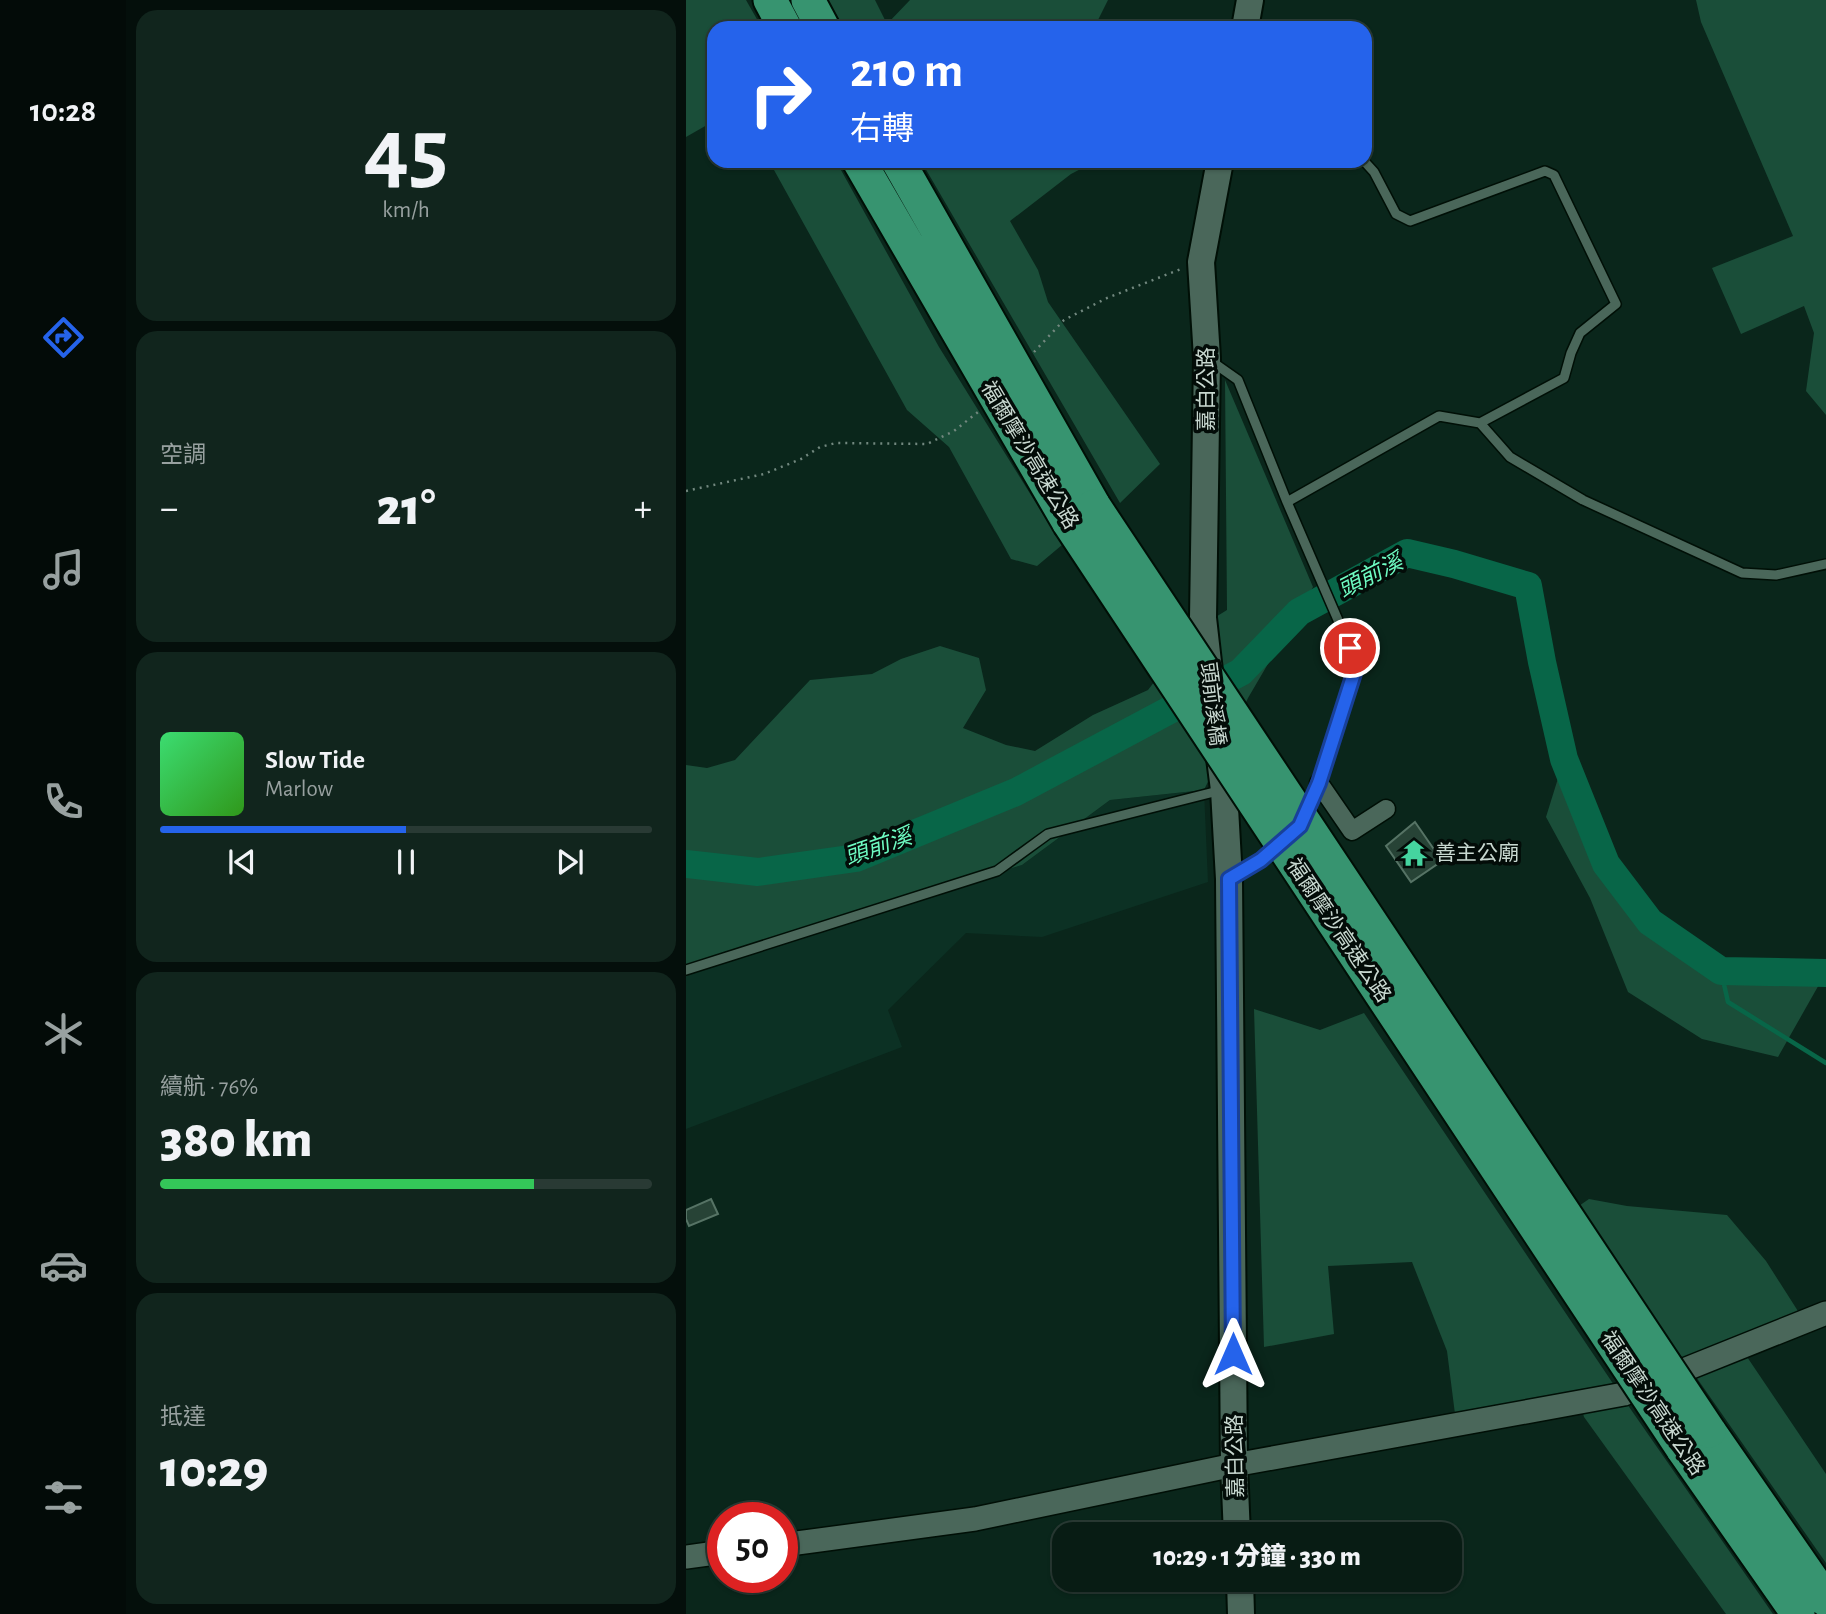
<!DOCTYPE html>
<html lang="zh-TW">
<meta charset="utf-8">
<style>
body{margin:0;font-family:"Alegreya Sans","Noto Sans TC",sans-serif;background:#11251d;color:#f1f3f6;height:100vh;display:flex;flex-direction:column;font-size:26px;white-space:nowrap}
*{box-sizing:border-box;margin:0}
p{font-size:23px;color:#98a1a0}
.icon{flex:none;width:38px;height:38px;fill:none;stroke:currentColor;stroke-width:2;stroke-linecap:round;stroke-linejoin:round}
.map{position:relative;flex:1;overflow:hidden}
.sheet{display:flex;flex-direction:column;gap:10px;padding:10px;background:#040f0b;width:560px}
.sheet>*{flex:none}
.banner{position:absolute;left:21px;top:21px;width:665px;height:147px;border-radius:21px;box-shadow:0 2px 5px #0004,0 0 0 2px #293a34;background:#2563eb;color:#fff;overflow:hidden}
.speed{position:absolute;left:21px;top:1502px;display:flex;gap:14px;font-size:35px;font-weight:700;text-align:center}
.speed>*{display:grid;place-content:center;width:91px;height:91px;border-radius:50%;background:#081c14;box-shadow:0 2px 5px #0004,0 0 0 2px #293a34;line-height:1}
.speed .limit{border:10px solid #d22;background:#fff;color:#111}
.pin{position:absolute;display:grid;place-items:center;width:60px;height:60px;color:#fff;margin:-30px;border:4px solid #fff;border-radius:50%;box-shadow:0 2px 7px #0007}
.me{position:absolute;width:77px;margin:-38px;rotate:0deg;stroke-linejoin:round;filter:drop-shadow(0 0 5px #0008)}
.turn{display:flex;align-items:center;gap:24px;height:147px;padding:0 28px;font-size:32px}
.turn .icon{width:91px;height:91px;stroke-width:2.5}
.turn b{display:block;font-size:49px;line-height:60px}
.big{font-size:52px;font-weight:800;line-height:1.1}
.sheet .tile{flex:1;display:flex;flex-direction:column;justify-content:center;gap:10px;min-width:0;padding:0 24px;border-radius:21px;background:#11251d}
.sheet .dial{align-items:center;gap:0}
.dial b{font-size:91px;line-height:1}
.song{display:flex;align-items:center;gap:21px}
.cover{width:84px;height:84px;border-radius:10px;background:linear-gradient(135deg,hsl(140 70% 55%),hsl(110 70% 35%))}
.played{height:7px;border-radius:4px;background:linear-gradient(90deg,#2563eb 50%,#293a34 50%)}
.keys{display:flex;justify-content:space-around;direction:ltr}
.heat{display:flex;justify-content:space-between;align-items:center;font-size:38px;direction:ltr}
.charge{height:10px;border-radius:5px;background:linear-gradient(90deg,#34c759 76%,#293a34 0)}
.trip{position:absolute;left:366px;top:1522px;width:410px;height:70px;border-radius:21px;background:#081c14;box-shadow:0 2px 5px #0004,0 0 0 2px #293a34;font-weight:800;line-height:70px;text-align:center}
main{display:flex;flex:1;min-height:0}
.tabs{display:flex;flex-direction:column;width:126px;justify-content:space-around;align-items:center;background:#030b08;color:#98a1a0}
.tabs .icon{width:49px;height:49px}
.tabs .current{color:#2563eb}
.tabs b{font-size:32px;color:#f1f3f6}
.map>svg:first-child{display:block}
</style>
<main>
<nav class="tabs">
<b>10:28</b>
<svg class="icon current" aria-label="directions" viewBox="0 0 24 24"><path d="M12 3l9 9-9 9-9-9zM9 14v-3h6M13 9l2 2-2 2"/></svg>
<svg class="icon" aria-label="music" viewBox="0 0 24 24"><path d="M9 18V5l10-2v13"/><circle cx="6" cy="18" r="3"/><circle cx="16" cy="16" r="3"/></svg>
<svg class="icon" aria-label="phone" viewBox="0 0 24 24"><path d="M5 4h4l2 5-3 2q2 4 5 5l2-3 5 2v4C11 20 4 13 5 4z"/></svg>
<svg class="icon" aria-label="climate" viewBox="0 0 24 24"><path d="M12 3v18M4 7l16 10M4 17L20 7"/></svg>
<svg class="icon" aria-label="car" viewBox="0 0 24 24"><path d="M5 17H2v-5l4-1 3-4h7l3 4 3 1v5h-3M9 17h6M6 11h13"/><circle cx="7" cy="17" r="2"/><circle cx="17" cy="17" r="2"/></svg>
<svg class="icon" aria-label="filters" viewBox="0 0 24 24"><path d="M4 7h16M4 17h16"/><circle cx="9" cy="7" r="2"/><circle cx="15" cy="17" r="2"/></svg>
</nav>
<section class="sheet">
<div class="tile dial"><b>45</b><p>km/h</p></div>
<div class="tile"><p>空調</p>
<div class="heat"><a>−</a><b class="big">21°</b><a>+</a></div>
</div>
<div class="tile">
<div class="song"><i class="cover"></i><div><b>Slow Tide</b><p>Marlow</p></div></div>
<div class="played"></div>
<div class="keys"><svg class="icon" aria-label="previous" viewBox="0 0 24 24"><path d="M18 5L8 12l10 7zM5 5v14"/></svg><svg class="icon" aria-label="pause" viewBox="0 0 24 24"><path d="M8 5v14M16 5v14"/></svg><svg class="icon" aria-label="next" viewBox="0 0 24 24"><path d="M6 5l10 7-10 7zM19 5v14"/></svg></div>
</div>
<div class="tile"><p>續航 · 76%</p><b class="big">380 km</b><div class="charge"></div></div>
<div class="tile"><p>抵達</p><b class="big">10:29</b></div>
</section>
<div class="map">
<svg width="1140" height="1614" viewBox="0 0 1140 1614">
<rect width="100%" height="100%" fill="#0a261b"/>
<path fill="#0c3124" d="M518,790L522,882L356,937L280,933L202,1010L216,1047L0,1129V965L336,865L424,800Z"/>
<path fill="#1a4e39" d="M0,0H60L76,28H28V121L0,137Z
M142,0H189L201,24L224,0H422L408,28H158Z
M1010,0H1140V415L1120,391L1128,333L1118,306L1055,334L1026,268L1107,236L1015,22Z
M83,161H150L253,347L376,545L351,566L325,559L263,447L221,410Z
M235,161H410L385,174L324,221L352,270L362,302L474,464L434,503Z
M539,380L627,587L562,698L518,790L424,800L336,865L0,965V765L21,768L49,760L124,680L186,674L215,659L254,646L293,658L300,690L277,728L320,745L349,751L407,715L462,690L507,631L541,610Z
M878,759L920,864L964,922L1035,971L1139,974L1092,1057L1016,1039L942,992L904,898L860,817Z
M568,1009L634,1030L678,1013L932,1391L1087,1614H1040L898,1417L893,1398L770,1422L761,1351L726,1262L642,1266L648,1334L578,1347Z
M903,1199L941,1206L1041,1215L1080,1261L1117,1319L1053,1345L1140,1474V1563L1001,1364L887,1210Z"/>
<g fill="none" stroke-linecap="round" stroke-linejoin="round">
<path stroke="#086648" stroke-width="4.5" d="M1035,971L1042,1002L1140,1063"/>
<path stroke="#086648" stroke-width="28" d="M0,864L72,872L170,858L330,792L555,672L613,612L721,553L768,564L842,586L856,662L878,759L920,864L964,922L1035,971L1140,973"/>
</g>
<path fill="#274336" stroke="#567365" stroke-width="2" d="M729,822L756,861L725,882L700,846Z
M25,1199L32,1214L3,1226L0,1219V1210Z"/>
<g fill="none" stroke-linecap="round" stroke-linejoin="round">
<defs>
<path id="service" d="M678,161L688,172L710,214L724,221L859,171L868,175L930,304L894,333L885,353L878,378L794,423
M525,361L552,380L601,502L671,664L633,783L620,811
M601,502L753,416L794,423L824,457L897,500L1056,573L1090,575L1140,564
M546,877L575,860L589,848
M0,970L311,871L362,834L536,790"/>
<path id="minor" d="M633,783L666,831L700,809"/>
<path id="tertiary" d="M96,1545L289,1519L548,1465L938,1394L1140,1313
M0,1557L37,1552"/>
<path id="secondary" d="M559,28L564,0
M524,680L517,618L521,358L515,262L534,161
M533,750L538,790L543,879L548,1465L551,1535
M554,1580L555,1614"/>
<path id="motorway" d="M84,0L99,28
M122,0L137,28
M173,161L383,523
M212,161L408,506
M1023,1431L1140,1600
M996,1448L1112,1614"/>
</defs>
<use href="#service" stroke="#000f06" stroke-width="12"/>
<use href="#minor" stroke="#000f06" stroke-width="21"/>
<use href="#tertiary" stroke="#000f06" stroke-width="26"/>
<use href="#secondary" stroke="#000f06" stroke-width="30"/>
<use href="#motorway" stroke="#000f06" stroke-width="37"/>
<path stroke="#72887f" stroke-width="2.5" stroke-dasharray="2 5" stroke-linecap="butt" d="M348,352L378,320L421,298L495,269
M0,491L78,474L115,459L134,447L150,443L241,444L268,431L292,412"/>
<use href="#service" stroke="#4a675a" stroke-width="9"/>
<use href="#minor" stroke="#4a675a" stroke-width="18"/>
<use href="#tertiary" stroke="#4a675a" stroke-width="23"/>
<use href="#secondary" stroke="#4a675a" stroke-width="26"/>
<use href="#motorway" stroke="#379470" stroke-width="33"/>
<defs>
<path id="motorway-bridge" d="M408,506L1023,1431
M383,523L996,1448"/>
</defs>
<use href="#motorway-bridge" stroke="#000f06" stroke-width="37" stroke-linecap="butt"/>
<use href="#motorway-bridge" stroke="#379470" stroke-width="33"/>
</g>
<g fill="none" stroke-linecap="round" stroke-linejoin="round">
<defs>
<path id="route" d="M547,1354L543,879L575,860L614,826L633,783L671,664L664,648"/>
</defs>
<use href="#route" stroke="#184099" stroke-width="18"/>
<use href="#route" stroke="#2563eb" stroke-width="12"/>
</g>
<defs>
<symbol id="temple-bare" viewBox="-9 -9 18 18"><path d="M0-6L5-2H3V0L6.5 2.5H4V6H1.5V3h-3V6H-4V2.5H-6.5L-3 0V-2H-5Z" fill="#45d49f" stroke="#030c08" stroke-width="2.5" paint-order="stroke"/></symbol>
</defs>
<g fill-rule="evenodd">
<use href="#temple-bare" x="709" y="834" width="38" height="38"/>
</g>
<g text-anchor="middle" stroke-width="7" stroke-linejoin="round" paint-order="stroke">
<g font-size="21" fill="#c8d8d0" stroke="#030c08">
<text transform="translate(520 389) rotate(-90)" y="7">嘉白公路</text>
<text transform="translate(344 455) rotate(59)" y="7">福爾摩沙高速公路</text>
<text transform="translate(527 704) rotate(83)" y="7">頭前溪橋</text>
<text transform="translate(653 930) rotate(56)" y="7">福爾摩沙高速公路</text>
<text transform="translate(967 1403) rotate(56)" y="7">福爾摩沙高速公路</text>
<text transform="translate(549 1456) rotate(-91)" y="7">嘉白公路</text>
</g>
<g font-size="21" fill="#c8d8d0" stroke="#030c08" text-anchor="start">
<text x="749" y="860">善主公廟</text>
</g>
<g font-size="23" font-style="italic" fill="#6efbc2" stroke="#030c08">
<text transform="translate(684 575) rotate(-27)" y="8">頭前溪</text>
<text transform="translate(192 846) rotate(-19)" y="8">頭前溪</text>
</g>
</g>
</svg>
<div class="speed"><div class="limit">50</div></div>
<div class="pin" style="left:664px;top:648px;background:#d93025"><svg class="icon" aria-label="arrive" viewBox="0 0 24 24"><path d="M6 21V4h12l-3 4 3 4H6"/></svg></div>
<svg class="me" style="left:547px;top:1354px" viewBox="-20 -20 40 40"><path d="M0-17L14 15 0 8-14 15z" fill="#2563eb" stroke="#fff" stroke-width="4"/></svg>
<div class="trip">10:29 · 1 分鐘 · 330 m</div>
<div class="banner">
<div class="turn"><svg class="icon" aria-label="right" viewBox="0 0 24 24"><path d="M7 20v-9h11M14 6l5 5-5 5"/></svg><div><b>210 m</b>右轉</div></div>
</div>
</div>
</main>
